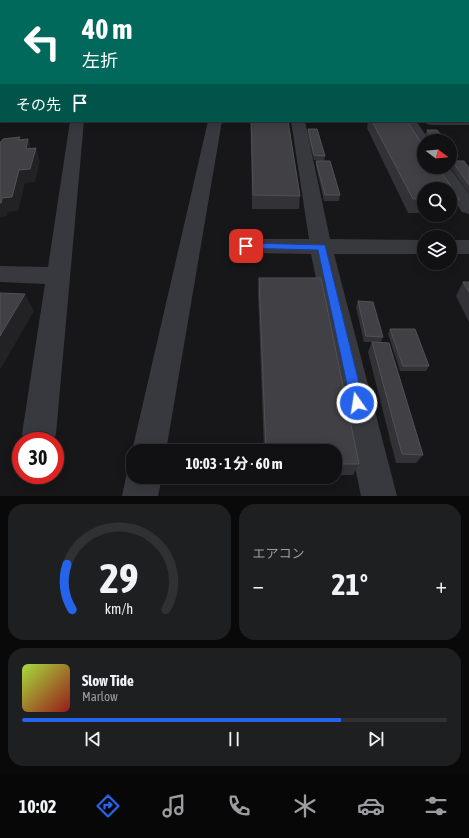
<!DOCTYPE html>
<html lang="ja">
<meta charset="utf-8">
<style>
body{margin:0;font-family:"Asap Condensed","Noto Sans JP",sans-serif;background:#1e1f21;color:#f1f3f6;height:100vh;display:flex;flex-direction:column;font-size:15px;white-space:nowrap}
*{box-sizing:border-box;margin:0}
p{font-size:13px;color:#9c9da0}
.icon{flex:none;width:22px;height:22px;fill:none;stroke:currentColor;stroke-width:2;stroke-linecap:round;stroke-linejoin:round}
.map{position:relative;height:496px;overflow:hidden}
.details{display:flex;flex-direction:column;gap:8px;padding:8px;background:#09090a;flex:1}
.details>*{flex:none}
.guide{position:absolute;left:0px;top:0px;width:469px;height:122px;box-shadow:0 2px 10px #0003,0 0 0 1px #303133;background:#00695c;color:#fff;overflow:hidden}
.needle{width:26px;rotate:106deg}
.tools{position:absolute;left:417px;top:134px;display:grid;gap:8px}
.tools a{display:grid;place-items:center;width:40px;height:40px;border-radius:50%;background:#111113;box-shadow:0 2px 10px #0003,0 0 0 1px #303133;font-size:20px}
.speed{position:absolute;left:12px;top:432px;display:flex;gap:8px;font-size:20px;font-weight:700;text-align:center}
.speed>*{display:grid;place-content:center;width:52px;height:52px;border-radius:50%;background:#111113;box-shadow:0 2px 10px #0003,0 0 0 1px #303133;line-height:1}
.speed .limit{border:6px solid #d22;background:#fff;color:#111}
.pin{position:absolute;display:grid;place-items:center;width:34px;height:34px;color:#fff;margin:-17px;border-radius:8px;box-shadow:0 2px 6px #0006}
.me{position:absolute;width:44px;margin:-22px;rotate:347deg;stroke-linejoin:round;filter:drop-shadow(0 0 3px #0008)}
.turn{display:flex;align-items:center;gap:14px;height:84px;padding:0 16px;font-size:18px}
.turn .icon{width:52px;height:52px;stroke-width:2.5}
.turn b{display:block;font-size:28px;line-height:34px}
.then{display:flex;align-items:center;height:38px;padding:0 16px;background:#0003;gap:8px;font-size:15px}
.big{font-size:30px;font-weight:700;line-height:1.1}
.details .card{flex:1;display:flex;flex-direction:column;justify-content:center;gap:6px;min-width:0;padding:0 14px;border-radius:16px;background:#1e1f21}
.details .dial{align-items:center;gap:0}
.dial svg{height:104px;overflow:visible;fill:none;stroke:#303133;stroke-width:7;stroke-linecap:round;text-anchor:middle}
.dial text{fill:#f1f3f6;stroke:none}
.song{display:flex;align-items:center;gap:12px}
.cover{width:48px;height:48px;border-radius:6px;background:linear-gradient(135deg,hsl(80 70% 55%),hsl(0 70% 35%))}
.played{height:4px;border-radius:2px;background:linear-gradient(90deg,#2563eb 75%,#303133 75%)}
.keys{display:flex;justify-content:space-around;direction:ltr}
.heat{display:flex;justify-content:space-between;align-items:center;font-size:22px;direction:ltr}
.details .tiles{flex:1;display:grid;gap:8px;grid-template-columns:1fr 1fr}
.card:last-child{grid-column:span 2}
.trip{position:absolute;left:126px;top:444px;width:216px;height:40px;border-radius:16px;background:#111113;box-shadow:0 2px 10px #0003,0 0 0 1px #303133;font-weight:700;line-height:40px;text-align:center}
.menu{display:flex;height:64px;justify-content:space-around;align-items:center;background:#070708;color:#9c9da0}
.menu .icon{width:28px;height:28px}
.menu .current{color:#2563eb}
.menu b{font-size:18px;color:#f1f3f6}
.map>svg:first-child{display:block}
</style>
<div class="map">
<svg width="469" height="496" viewBox="0 0 469 496">
<rect width="100%" height="100%" fill="#171719"/>
<g fill="none" stroke-linecap="round" stroke-linejoin="round">
<path fill="#38393e" fill-rule="evenodd" d="M0,64H1V70H0Z
M468,73H469V81H468Z
M0,98H1V106H0Z
M0,115L1,121H7L6,122L0,123Z
M468,117L469,125H432L427,124L425,121H468Z
M70,121H84L56,434L53,441H25L22,434L45,284L0,282V266L48,267Z
M208,121H222L166,451H133V454L132,451Z
M291,121H305L330,239L424,240V254H334L397,496H361L311,254L246,253L238,251L235,246L238,241L246,239H309Z
M402,121H416L430,141H424V148L418,146Z
M431,167H449L469,194V214L462,212L450,194V189H446Z
M450,240H469V254H450Z
M131,464H133V477H162L158,496H122L126,477Z"/>
</g>
<path fill="#333337" d="M251,121L300,196L299,209H252Z
M368,121H407L460,200L454,213H450V189H424V213H408L367,128Z
M308,129L325,156L324,161L314,160L307,134Z
M427,130L446,141H430L425,135Z
M450,146L458,156L456,161L469,168V194L450,167L451,161H450Z
M316,161L340,195L339,201H324L316,166Z
M259,278L359,464L353,475H335V451H264L258,292Z
M463,282H469V322L456,296Z
M358,301L383,337L381,342L423,455L416,463H396L368,352L372,342H377H364L356,307Z
M390,329L429,366L426,371H400L388,334Z"/>
<path fill="#222225" d="M468,54H469V60L468,61Z
M28,139L33,152L26,149Z
M36,148L40,161L35,182L25,183L18,211L8,212L7,216L0,217V203L2,198L19,170Z
M25,294L34,311L0,370V336Z"/>
<path fill="#404045" stroke="#505257" d="M468,78L469,79V89H468Z
M468,101L469,102V110H468Z
M251,121H288L300,196L253,195Z
M372,121H407L424,147V167H438L460,200H450V189H424V199H413Z
M308,129H317L325,156L314,155Z
M427,130H437L446,141H435Z
M20,137L18,140L28,139L26,149L36,148L30,169L19,170L12,197L2,198L1,203H0V142H1L3,139Z
M450,146L458,156H450Z
M316,161H330L340,195H325Z
M452,161H464L469,168V185Z
M259,278H321L359,464H335V451H266Z
M463,282H469V292Z
M0,293L25,294L0,336Z
M358,301L373,302L383,337L366,336Z
M390,329H415L429,366H403Z
M372,342L389,343L423,455L402,454Z"/>
<linearGradient id="sky" x2="0" y2="1"><stop stop-color="#0d0d0e"/><stop offset="0.44" stop-color="#363c49"/><stop offset="1" stop-color="#363c49" stop-opacity="0"/></linearGradient>
<rect width="469" height="124" fill="url(#sky)"/>
<path fill="#2563eb" stroke="#184099" d="M246,243L325,245L364,403L362,407L357,409L353,407L351,403L318,250L243,248L241,246Z"/>
</svg>
<div class="tools">
<a><svg class="needle" viewBox="-14 -14 28 28"><path d="M0-13l5 13h-10z" fill="#e53935"/><path d="M0 13l5-13h-10z" fill="#9c9da0"/></svg></a>
<a><svg class="icon" aria-label="search" viewBox="0 0 24 24"><circle cx="10" cy="10" r="6"/><path d="M15 15l6 6"/></svg></a>
<a><svg class="icon" aria-label="layers" viewBox="0 0 24 24"><path d="M12 4l9 5-9 5-9-5zM3 14l9 5 9-5"/></svg></a>
</div>
<div class="speed"><div class="limit">30</div></div>
<div class="pin" style="left:246px;top:246px;background:#d93025"><svg class="icon" aria-label="arrive" viewBox="0 0 24 24"><path d="M6 21V4h12l-3 4 3 4H6"/></svg></div>
<svg class="me" style="left:357px;top:403px" viewBox="-20 -20 40 40"><circle r="17" fill="#2563eb" stroke="#fff" stroke-width="3"/><path d="M0-11L8 9 0 5-8 9z" fill="#fff"/></svg>
<div class="trip">10:03 · 1 分 · 60 m</div>
<div class="guide">
<div class="turn"><svg class="icon" aria-label="left" viewBox="0 0 24 24"><path d="M17 20v-9H6M10 6l-5 5 5 5"/></svg><div><b>40 m</b>左折</div></div>
<div class="then">その先<svg class="icon" aria-label="arrive" viewBox="0 0 24 24"><path d="M6 21V4h12l-3 4 3 4H6"/></svg></div>
</div>
</div>
<section class="details">
<div class="tiles">
<div class="card dial"><svg viewBox="0 0 100 80">
<path d="M14 69A42 42 0 1 1 86 69"/>
<path d="M14 69A42 42 0 0 1 10 34" stroke="#2563eb"/>
<text x="50" y="56" font-size="32" font-weight="700">29</text>
<text x="50" y="72" font-size="11">km/h</text>
</svg></div>
<div class="card"><p>エアコン</p>
<div class="heat"><a>−</a><b class="big">21°</b><a>+</a></div>
</div>
<div class="card">
<div class="song"><i class="cover"></i><div><b>Slow Tide</b><p>Marlow</p></div></div>
<div class="played"></div>
<div class="keys"><svg class="icon" aria-label="previous" viewBox="0 0 24 24"><path d="M18 5L8 12l10 7zM5 5v14"/></svg><svg class="icon" aria-label="pause" viewBox="0 0 24 24"><path d="M8 5v14M16 5v14"/></svg><svg class="icon" aria-label="next" viewBox="0 0 24 24"><path d="M6 5l10 7-10 7zM19 5v14"/></svg></div>
</div>
</div>
</section>
<nav class="menu">
<b>10:02</b>
<svg class="icon current" aria-label="directions" viewBox="0 0 24 24"><path d="M12 3l9 9-9 9-9-9zM9 14v-3h6M13 9l2 2-2 2"/></svg>
<svg class="icon" aria-label="music" viewBox="0 0 24 24"><path d="M9 18V5l10-2v13"/><circle cx="6" cy="18" r="3"/><circle cx="16" cy="16" r="3"/></svg>
<svg class="icon" aria-label="phone" viewBox="0 0 24 24"><path d="M5 4h4l2 5-3 2q2 4 5 5l2-3 5 2v4C11 20 4 13 5 4z"/></svg>
<svg class="icon" aria-label="climate" viewBox="0 0 24 24"><path d="M12 3v18M4 7l16 10M4 17L20 7"/></svg>
<svg class="icon" aria-label="car" viewBox="0 0 24 24"><path d="M5 17H2v-5l4-1 3-4h7l3 4 3 1v5h-3M9 17h6M6 11h13"/><circle cx="7" cy="17" r="2"/><circle cx="17" cy="17" r="2"/></svg>
<svg class="icon" aria-label="filters" viewBox="0 0 24 24"><path d="M4 7h16M4 17h16"/><circle cx="9" cy="7" r="2"/><circle cx="15" cy="17" r="2"/></svg>
</nav>
